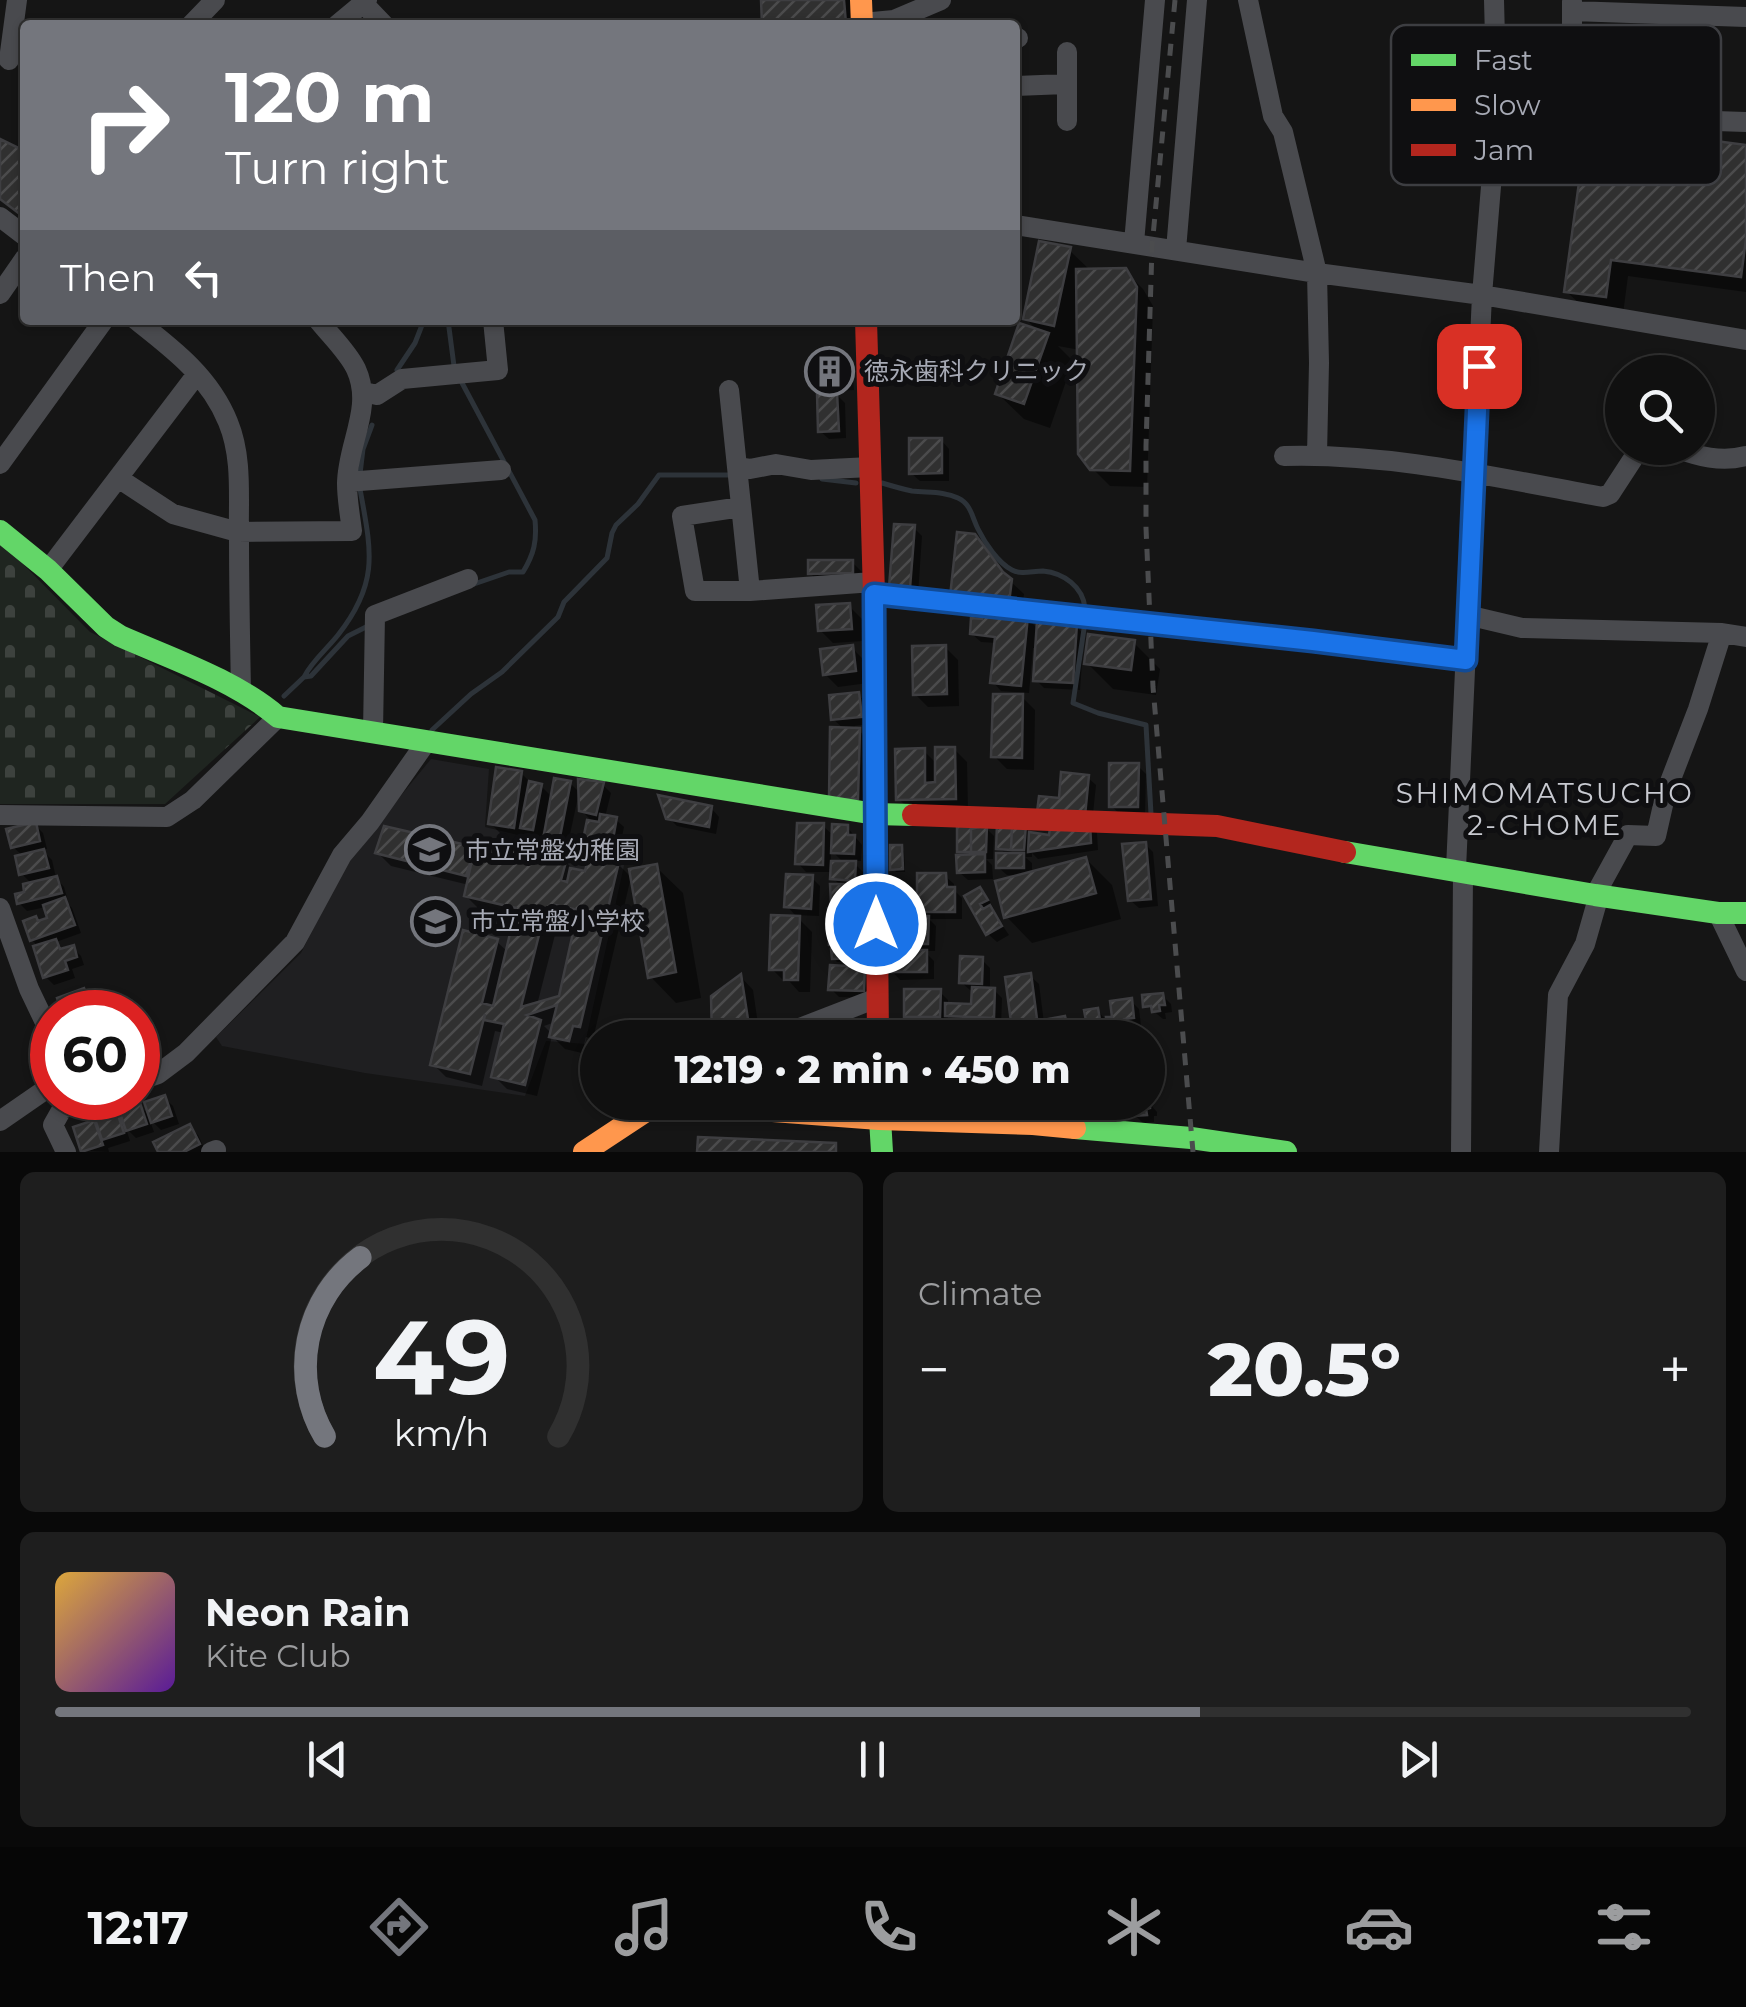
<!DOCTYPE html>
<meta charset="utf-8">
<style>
body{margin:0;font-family:Montserrat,"Noto Sans JP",sans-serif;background:#1e1e1e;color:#f1f3f6;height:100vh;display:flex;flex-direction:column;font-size:38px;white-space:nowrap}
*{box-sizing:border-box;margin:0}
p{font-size:32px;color:#9c9d9f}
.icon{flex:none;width:55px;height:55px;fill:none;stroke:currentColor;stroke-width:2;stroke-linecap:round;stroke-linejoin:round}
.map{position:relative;height:1152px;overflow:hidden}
.drawer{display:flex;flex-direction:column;gap:20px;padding:20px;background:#090909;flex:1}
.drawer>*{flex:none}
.top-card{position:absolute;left:20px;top:20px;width:1000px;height:305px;border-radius:10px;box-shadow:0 2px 8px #0004,0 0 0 2px #303030;background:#74767d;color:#fff;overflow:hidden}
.fabs{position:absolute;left:1605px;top:355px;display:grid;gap:20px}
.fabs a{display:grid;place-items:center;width:110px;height:110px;border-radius:50%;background:#101010;box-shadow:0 2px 8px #0004,0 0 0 2px #303030;font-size:50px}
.speed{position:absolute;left:30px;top:990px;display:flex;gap:20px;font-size:50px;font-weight:700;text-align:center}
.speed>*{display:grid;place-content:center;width:130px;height:130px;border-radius:50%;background:#101010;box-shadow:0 2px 8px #0004,0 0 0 2px #303030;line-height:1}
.speed .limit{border:15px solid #d22;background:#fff;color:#111}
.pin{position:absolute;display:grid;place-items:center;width:85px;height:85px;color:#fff;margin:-42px;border-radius:20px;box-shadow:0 5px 15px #0006}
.me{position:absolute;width:110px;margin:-55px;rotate:0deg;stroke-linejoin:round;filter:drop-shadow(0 0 8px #0008)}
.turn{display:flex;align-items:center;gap:35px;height:210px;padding:0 40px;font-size:45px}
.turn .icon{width:130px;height:130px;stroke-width:2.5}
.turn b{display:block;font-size:70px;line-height:85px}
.then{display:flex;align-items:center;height:95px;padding:0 40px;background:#0003;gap:20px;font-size:38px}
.big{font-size:75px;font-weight:800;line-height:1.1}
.drawer .card{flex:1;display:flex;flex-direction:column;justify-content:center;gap:15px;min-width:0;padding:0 35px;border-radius:15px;background:#1e1e1e}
.drawer .dial{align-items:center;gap:0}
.dial svg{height:260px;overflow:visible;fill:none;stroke:#303030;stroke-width:7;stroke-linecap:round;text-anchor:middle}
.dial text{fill:#f1f3f6;stroke:none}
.song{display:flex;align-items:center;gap:30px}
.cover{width:120px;height:120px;border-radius:15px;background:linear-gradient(135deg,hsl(40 70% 55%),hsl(270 70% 35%))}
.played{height:10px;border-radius:5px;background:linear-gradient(90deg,#74767d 70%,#303030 70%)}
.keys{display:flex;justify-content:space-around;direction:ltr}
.heat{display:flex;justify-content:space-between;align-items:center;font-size:55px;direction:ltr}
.drawer .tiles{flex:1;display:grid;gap:20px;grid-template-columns:1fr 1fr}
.card:last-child{grid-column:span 2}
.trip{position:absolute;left:580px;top:1020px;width:585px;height:100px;border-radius:50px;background:#101010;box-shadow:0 2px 8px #0004,0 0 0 2px #303030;font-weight:800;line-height:100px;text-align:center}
.tabs{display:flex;height:160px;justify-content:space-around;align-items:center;background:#060606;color:#9c9d9f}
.tabs .icon{width:70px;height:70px}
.tabs .on{color:#74767d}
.tabs b{font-size:45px;color:#f1f3f6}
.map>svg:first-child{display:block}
</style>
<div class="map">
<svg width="1746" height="1152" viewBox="0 0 1746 1152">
<defs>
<pattern id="cemetery-stones" width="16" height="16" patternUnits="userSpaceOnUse" patternTransform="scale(2.5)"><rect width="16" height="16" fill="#1f2520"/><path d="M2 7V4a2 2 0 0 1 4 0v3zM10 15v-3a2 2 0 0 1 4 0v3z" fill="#3d423e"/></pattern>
<pattern id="building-hatch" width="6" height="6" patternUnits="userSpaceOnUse" patternTransform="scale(2.5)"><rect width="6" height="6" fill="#303030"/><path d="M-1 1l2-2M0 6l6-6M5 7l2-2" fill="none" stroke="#4b4b4c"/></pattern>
</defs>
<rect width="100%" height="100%" fill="#151515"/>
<path fill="#1f1f21" d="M431,759L489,769L485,827L625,861L585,1044L546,1041L525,1096L365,1073L222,1046L216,1037L301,953L348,860Z"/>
<path fill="url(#cemetery-stones)" d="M0,545L14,555L90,632L260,717L165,804H0Z"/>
<path fill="#0007" fill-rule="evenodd" d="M763,0H860L861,25H765Z
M1746,148V292L1628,276L1623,314L1584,308L1566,291Z
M1069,250L1091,271H1125L1143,289L1153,306L1147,487L1110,486L1092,468L1080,350L1058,346L1073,361L1050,428L1024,419L997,393L1040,333L1025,318Z
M844,360L852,369L854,390L833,391L845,403L846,438L829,439L820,431L827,395L816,384Z
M941,440L949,449V481H920L911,473Z
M914,528L922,536L918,595L900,594Z
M974,536L987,550L1009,580L1024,594L1021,618H1027L1039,630L1076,626L1084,635L1080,690L1044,688L1036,680L1038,648H1033L1029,693L1001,691L993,682L997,643L981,642L972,634L984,622Z
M852,562L865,575L823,586L810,573Z
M849,606L862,619L863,641L833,643L820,630Z
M1134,643L1160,669L1156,695L1113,689L1087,663Z
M945,647L958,660L959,706L928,707L915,694Z
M852,648L865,661L868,683L838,687L825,674Z
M858,695L867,703L869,724L854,726L872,743L870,811H844L845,730L833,719Z
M1022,697L1035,710L1034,770L1007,769L994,756Z
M954,749L967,762L968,811L912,812L899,799L924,751L938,765Z
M1138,766L1146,774L1145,814H1120L1111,806Z
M521,773L533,785L541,786L553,798L570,783L579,792L568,844L555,841L543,830L539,855L565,861L576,872L587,874L618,864L631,877L593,1039L586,1037L582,1053L565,1049L552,1036L537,1096L507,1089L494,1076L504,1033L495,1031L482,1086L446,1077L433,1064L496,941L508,952L516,917L479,909L466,896L469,885L391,866L378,853L386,829L477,850L516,849L491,824ZM568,917L578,919L561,998L537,1005L556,931L562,932ZM555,1022L552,1034L544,1026Z
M1087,777L1096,785L1092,823L1097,833L1098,850L1038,859L1032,853V857H1025L1032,863V874L1086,859L1112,885L1121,919L1032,943L1006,916L1018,875H1007L998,867L1007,855L999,848L1025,827L1033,835L1051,837L1061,800Z
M603,785L611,793L605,817L615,819L624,827L619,851L594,847L586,839L595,824L581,810Z
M711,808L719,817L716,834L677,826L668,817Z
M35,825L43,833L47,849L42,850L52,860L56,878L64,887L68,901L66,902L72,908L81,933L56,942L64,950L73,948L81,956L84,965L72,969L75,978L54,985L45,976L39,947L32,940L40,923L51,919L46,907L27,911L19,903L32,884L22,874L23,856L13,847Z
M823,826L834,836L847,827L862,845L861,861H852L863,872L862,888L853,887L860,895V912H855L862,919V952L865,961L837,962L834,958L839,951L832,944L840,911L833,904L841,886L833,878V872H806L798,863ZM831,850L845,864H831Z
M986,828L994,836L993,859H986L992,865L993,879L968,880L959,872L966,858L960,851Z
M1145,844L1153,852L1158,906L1139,908L1130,900Z
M901,848L904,851L905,872H896L893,868Z
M656,867L683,893L701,998L676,1003L650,976Z
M945,876L954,884V890L962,898V919H929L936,926L935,951H924L934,961V979L900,980L892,971L912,953L902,943L926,918L920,911Z
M812,878L820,886L819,916L795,915L787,906Z
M980,890L988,898L994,909L992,910L1009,935L997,942L988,934L967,897Z
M799,919L812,932L810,992H799L790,982H785L772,969Z
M982,960L990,968V990H994L1002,998L1001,1026L956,1024L948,1016V1025H940L953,1038H898L914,1024L906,1016L940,992L948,1000V1006L973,1007L974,991L970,990L961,982Z
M864,969L871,998L839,997L831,989Z
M1030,976L1039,984L1044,1023L1065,1018L1073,1026L1075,1038H1043L1041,1027L1021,1029L1013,1021Z
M741,977L753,990L760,1038H714Z
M84,990L102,1004L105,1012H65L60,999Z
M1162,995L1171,1004L1172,1012L1165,1013L1166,1019H1163L1146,1005Z
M1131,1001L1139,1009L1141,1026L1131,1027L1132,1035L1118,1037L1106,1025L1108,1038H1092L1097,1010L1106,1020L1114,1019Z
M1148,1056L1155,1070H1149L1148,1074Z
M1148,1078L1156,1087V1099H1148Z
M164,1098L173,1106L179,1124L161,1130L149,1118L154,1132L136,1138L126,1128L130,1141L108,1148L109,1152L83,1151L76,1128L116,1115L126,1125L140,1106L151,1117Z
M1045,1102H1067L1068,1119L1045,1111Z
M1076,1102H1120L1121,1114L1111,1115L1103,1107L1104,1122L1085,1123Z
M1148,1102L1157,1112V1116H1154V1122L1143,1123L1134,1114Z
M189,1127L198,1135L206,1152H161Z"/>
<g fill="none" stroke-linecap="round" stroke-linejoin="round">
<path stroke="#2d3339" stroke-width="5" d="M448,320L454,366
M397,370L415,343L424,320
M461,381L535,520C537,541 534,554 523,572H509L474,584
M360,474L363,449L372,425
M822,479L856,483
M882,483C892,486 902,489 912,491C927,493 944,491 958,498C971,504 972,517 978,529C985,543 998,563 1012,570C1022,575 1032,571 1043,571C1064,573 1083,587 1085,608
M1085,622L1073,703L1098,713L1146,725L1151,814
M304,677C312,661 327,649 338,635C380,582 371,550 360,489
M284,696L304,677L311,676L348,636L368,626
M432,730L471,694L502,672L558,617L564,602L607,558L612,533L616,525L638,504L659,475H730"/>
</g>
<path fill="url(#building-hatch)" stroke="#3e3e41" stroke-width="2.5" fill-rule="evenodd" d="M761,0H844L846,23L762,25Z
M1587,124L1746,145V239L1741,277L1611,260L1606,297L1564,292Z
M0,139L25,151V218L0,199Z
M1039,241L1071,247L1054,326L1023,319Z
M1126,268L1137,287L1130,471L1090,470L1078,454L1076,269Z
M1019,323L1049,333L1024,404L995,394Z
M845,358L847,383L813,385L812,360Z
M837,392L839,431L818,432L817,393Z
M909,438H942V473L909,474Z
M894,524L915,525L910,588L889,587Z
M957,532L975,534L1003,572L1012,579L1009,603L950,597Z
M808,560H853V573L808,574Z
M850,603L852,629L818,631L816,605Z
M983,612L1028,616L1021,686L990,683L995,637L970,634L971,618L982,619Z
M1037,621L1077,624L1073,683L1033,681Z
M1088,634L1135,640L1131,670L1084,664Z
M853,645L856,671L823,675L820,649Z
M946,645L947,694L913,695L912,646Z
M859,692L862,717L831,720L829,695Z
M993,694H1023L1022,758L991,757Z
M830,727L860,728L858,799H829Z
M935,747H955L956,799L896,800L895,749L925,748V783L935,782Z
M1109,763H1139L1138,807H1109Z
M496,767L522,771L514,828L488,824Z
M1061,772L1089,775L1085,816L1037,812L1039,796L1059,798Z
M554,778L571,781L560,837L544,834Z
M578,779L604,782L596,815L579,811Z
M529,781L542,784L533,830L520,828Z
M658,795L712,806L709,827L666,819Z
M600,814L617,817L612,845L583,840L587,820L599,822Z
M36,822L40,841L11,848L6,829Z
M1051,822H1090L1091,843L1028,852L1029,832L1049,835Z
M797,823H824L823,865L795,864Z
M832,824L848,825V835H855L854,854L831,853Z
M957,824H971V852H957Z
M997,824L1012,825L1011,850L996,849Z
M987,825L986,852H971V829Z
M1012,825H1026L1024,850H1011Z
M384,826L475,847L466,876L375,853Z
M477,838L567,858L561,880L567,882L570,868L585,871L589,855L619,862L580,1027L573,1026L569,1041L549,1037L557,1005L527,1015L541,1020L525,1085L491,1077L504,1024L484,1020L485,1014L470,1074L430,1065L463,930L498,939L482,1003L493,1006L516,908L464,896ZM555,905L578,910L559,996L521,1007L543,919L550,920Z
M1146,842L1151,899L1128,901L1122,844Z
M890,845H902L903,869L890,870Z
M44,849L49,868L19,875L15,856Z
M996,853H1024V868H996Z
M985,854V872L957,873L956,855Z
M1086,857L1096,893L1004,918L995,881Z
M831,861H856L855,881L830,879Z
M657,864L676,972L648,978L629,869Z
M917,873H946L947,887H955V912H917Z
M786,874L813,875L811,909L784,907Z
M57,876L62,893L17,904L15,894L24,892L23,884Z
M830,884H853V905H831Z
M980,887L988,900L980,904L983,909L990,905L1002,926L986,935L964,896Z
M65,897L75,925L30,941L23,921L36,916L38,921L47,918L43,905Z
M828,908H854L855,944L829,945Z
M771,915L800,916L798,980H784V970H769Z
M900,915L929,916L928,944H899Z
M56,939L60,949L74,945L77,957L65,961L68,970L43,978L33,946Z
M862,948L863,958L832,959L831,949Z
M889,950H927V972H889Z
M960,956L983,957L982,984L959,983Z
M830,965L865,967L864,991L828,990Z
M1031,973L1037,1019L1011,1022L1005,977Z
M741,974L750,1032L741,1038H712L711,996Z
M972,987L995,988L994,1018L945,1016V1003L971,1004Z
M84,988L87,995L94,993L99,1007L84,1012H62L57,998Z
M904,989H941L940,1017H904Z
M1163,993L1165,1005H1159L1160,1011L1152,1012L1151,1006L1143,1007L1142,995Z
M1132,998L1134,1018L1124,1019L1125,1028L1108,1030L1106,1017H1112L1110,1001Z
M1098,1008L1103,1038H1089L1084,1010Z
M1065,1016L1070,1038H1041L1037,1021Z
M896,1021L941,1022V1038H895Z
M165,1095L172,1116L151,1123L144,1102Z
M1148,1101H1150V1108L1146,1109L1147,1115L1132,1116L1131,1102Z
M1043,1102H1060V1111L1043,1112Z
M1073,1102H1096L1097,1115L1074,1116Z
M140,1103L147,1124L126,1131L119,1110Z
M117,1112L124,1133L102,1140L95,1119Z
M94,1120L103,1145L81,1152L73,1127Z
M190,1124L200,1144L184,1152H158L153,1142Z
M698,1137L836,1143V1152H697Z"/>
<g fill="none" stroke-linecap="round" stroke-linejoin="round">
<path stroke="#494a4e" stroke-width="20" d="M1248,0L1273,116L1283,132L1317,273L1319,363L1317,455
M363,3L384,25
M1572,11L1746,17
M862,23L894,20L941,0
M191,25L215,0
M337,25L367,0
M1015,38H1018
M1067,52V121
M9,60L17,0
M1015,86L1066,84
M1497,114L1746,122
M1572,115V2
M0,217L25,236
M1015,225L1317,273L1482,295L1746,340
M1134,243L1155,0
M1176,250L1197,0
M0,294L25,258
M136,320C173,349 210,377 228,422C243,458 238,499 239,537C239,588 240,640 241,691
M729,390L737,467L750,469L776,464L811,470L870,467
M364,392L377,395L402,379L498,370L493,320
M1675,448C1698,456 1721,463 1746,456
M1284,456C1391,453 1498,478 1603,497L1610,494L1640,448
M0,464L104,320
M737,467L750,591
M118,478L173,514L238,532L352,531C350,515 347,499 347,484C347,444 374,408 356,369C348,352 330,335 318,320
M347,482L501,470
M741,507L682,516L695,591H750L873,582
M48,570L197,374
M874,594L1313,641L1466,660
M1467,615L1522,628L1722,633L1746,637
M373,731L375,615L468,579
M0,815L167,817L193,800L278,717
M1456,869L1482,295L1497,114L1494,0
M1595,895L1628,835L1656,836L1666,792L1698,709L1722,633
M0,908L29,989L52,1037
M1718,913L1746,971
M774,1038L877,998
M138,1081L158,1074L186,1053L295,942L342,855L370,822L427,741
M0,1121L52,1085
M66,1152L53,1125L62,1109L93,1098
M211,1152L216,1150
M1461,1152L1463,872
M1549,1152L1558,995L1585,944L1599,895"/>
<path stroke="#63d668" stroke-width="22" d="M0,531L48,570L106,627L120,636C172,659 235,680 278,717L875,814L913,815
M1345,852L1595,895L1718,913H1746
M879,1102L882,1152
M1075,1128L1191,1138L1286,1152"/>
<path stroke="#ff974d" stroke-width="22" d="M861,0L862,25
M584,1152L646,1111L681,1104L879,1119L1033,1124L1075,1128"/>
<path stroke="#b3261e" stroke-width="22" d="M866,320L874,594L878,1038
M913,815L1217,826L1345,852"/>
<path stroke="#4b4c4e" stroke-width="5" stroke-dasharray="12 10" stroke-linecap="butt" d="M1175,0L1152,247L1146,446V528L1153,687L1193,1152"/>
</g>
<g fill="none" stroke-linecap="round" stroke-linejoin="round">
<defs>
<path id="route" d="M876,924L874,594L1313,641L1466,660L1479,366"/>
</defs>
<use href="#route" stroke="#114b97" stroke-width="25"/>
<use href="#route" stroke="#1a73e8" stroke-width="18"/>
</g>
<defs>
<symbol id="building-ring" viewBox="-11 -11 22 22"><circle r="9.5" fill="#0f0f11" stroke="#74767d" stroke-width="1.5"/><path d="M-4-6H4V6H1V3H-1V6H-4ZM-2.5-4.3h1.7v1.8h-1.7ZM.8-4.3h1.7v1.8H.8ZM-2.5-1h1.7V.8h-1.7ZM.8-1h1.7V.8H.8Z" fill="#74767d"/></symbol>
<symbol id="school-ring" viewBox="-11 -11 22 22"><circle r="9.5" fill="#0f0f11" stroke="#74767d" stroke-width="1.5"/><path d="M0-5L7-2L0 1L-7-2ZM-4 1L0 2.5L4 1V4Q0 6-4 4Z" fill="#74767d"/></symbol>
</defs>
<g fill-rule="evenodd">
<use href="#building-ring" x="802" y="344" width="55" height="55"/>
<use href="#school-ring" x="402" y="822" width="55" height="55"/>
<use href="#school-ring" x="408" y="894" width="55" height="55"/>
</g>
<g text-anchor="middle" stroke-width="10" stroke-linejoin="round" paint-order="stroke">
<g font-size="25" fill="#a7aab5" stroke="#0f0f11" text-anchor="start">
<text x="864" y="380">徳永歯科クリニック</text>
<text x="465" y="859">市立常盤幼稚園</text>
<text x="470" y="930">市立常盤小学校</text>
</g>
<g font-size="28" letter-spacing="2.5" fill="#c8cad1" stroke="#0f0f11">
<text x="1545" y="803">SHIMOMATSUCHO<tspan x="1545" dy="32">2-CHOME</tspan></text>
</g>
</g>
<rect x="1391" y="25" width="330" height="160" rx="15" fill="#0f0f11" stroke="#3d3e42" stroke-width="2.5"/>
<rect x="1411" y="54" width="45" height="12" fill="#63d668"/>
<rect x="1411" y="99" width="45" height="12" fill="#ff974d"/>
<rect x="1411" y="144" width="45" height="12" fill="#b3261e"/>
<g font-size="28" fill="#a7aab5">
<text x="1474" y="70">Fast</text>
<text x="1474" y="115">Slow</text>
<text x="1474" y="160">Jam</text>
</g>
</svg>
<div class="fabs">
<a><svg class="icon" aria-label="search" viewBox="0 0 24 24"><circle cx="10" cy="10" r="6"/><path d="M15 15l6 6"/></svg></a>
</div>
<div class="speed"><div class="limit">60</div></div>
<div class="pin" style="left:1479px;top:366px;background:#d93025"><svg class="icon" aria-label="arrive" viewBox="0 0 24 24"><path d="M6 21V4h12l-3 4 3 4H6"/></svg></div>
<svg class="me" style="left:876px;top:924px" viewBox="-20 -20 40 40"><circle r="17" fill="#1a73e8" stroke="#fff" stroke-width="3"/><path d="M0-11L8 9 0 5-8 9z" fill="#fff"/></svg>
<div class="trip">12:19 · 2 min · 450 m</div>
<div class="top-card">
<div class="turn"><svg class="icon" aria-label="right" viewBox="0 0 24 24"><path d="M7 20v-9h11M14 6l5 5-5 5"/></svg><div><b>120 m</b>Turn right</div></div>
<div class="then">Then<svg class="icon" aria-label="left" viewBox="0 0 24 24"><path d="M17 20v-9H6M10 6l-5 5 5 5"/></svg></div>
</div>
</div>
<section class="drawer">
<div class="tiles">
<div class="card dial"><svg viewBox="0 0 100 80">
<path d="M14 69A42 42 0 1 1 86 69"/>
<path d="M14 69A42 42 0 0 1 25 14" stroke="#74767d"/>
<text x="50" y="56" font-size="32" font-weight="700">49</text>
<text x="50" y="72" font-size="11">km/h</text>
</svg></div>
<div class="card"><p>Climate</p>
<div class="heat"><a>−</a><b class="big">20.5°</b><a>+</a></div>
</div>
<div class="card">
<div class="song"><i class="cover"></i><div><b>Neon Rain</b><p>Kite Club</p></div></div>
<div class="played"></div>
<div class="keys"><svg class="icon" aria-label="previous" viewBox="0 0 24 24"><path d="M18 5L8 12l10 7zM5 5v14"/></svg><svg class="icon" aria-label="pause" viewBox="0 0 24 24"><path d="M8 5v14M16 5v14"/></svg><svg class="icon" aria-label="next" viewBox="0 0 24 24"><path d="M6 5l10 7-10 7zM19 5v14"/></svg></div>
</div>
</div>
</section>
<nav class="tabs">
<b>12:17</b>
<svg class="icon on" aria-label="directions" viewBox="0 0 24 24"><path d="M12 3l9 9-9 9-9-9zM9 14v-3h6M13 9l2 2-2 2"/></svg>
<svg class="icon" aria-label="music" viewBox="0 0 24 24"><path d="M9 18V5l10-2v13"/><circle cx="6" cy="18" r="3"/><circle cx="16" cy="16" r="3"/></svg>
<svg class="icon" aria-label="phone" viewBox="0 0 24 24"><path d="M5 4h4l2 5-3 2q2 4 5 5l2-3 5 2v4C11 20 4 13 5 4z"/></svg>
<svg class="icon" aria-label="climate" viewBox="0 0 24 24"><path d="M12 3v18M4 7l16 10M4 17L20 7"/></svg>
<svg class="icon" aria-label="car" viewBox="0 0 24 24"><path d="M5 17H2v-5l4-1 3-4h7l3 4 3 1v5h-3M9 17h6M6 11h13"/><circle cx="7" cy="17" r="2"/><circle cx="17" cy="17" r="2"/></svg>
<svg class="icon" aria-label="filters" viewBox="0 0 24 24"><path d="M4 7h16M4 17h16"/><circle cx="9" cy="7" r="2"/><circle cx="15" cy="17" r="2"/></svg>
</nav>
